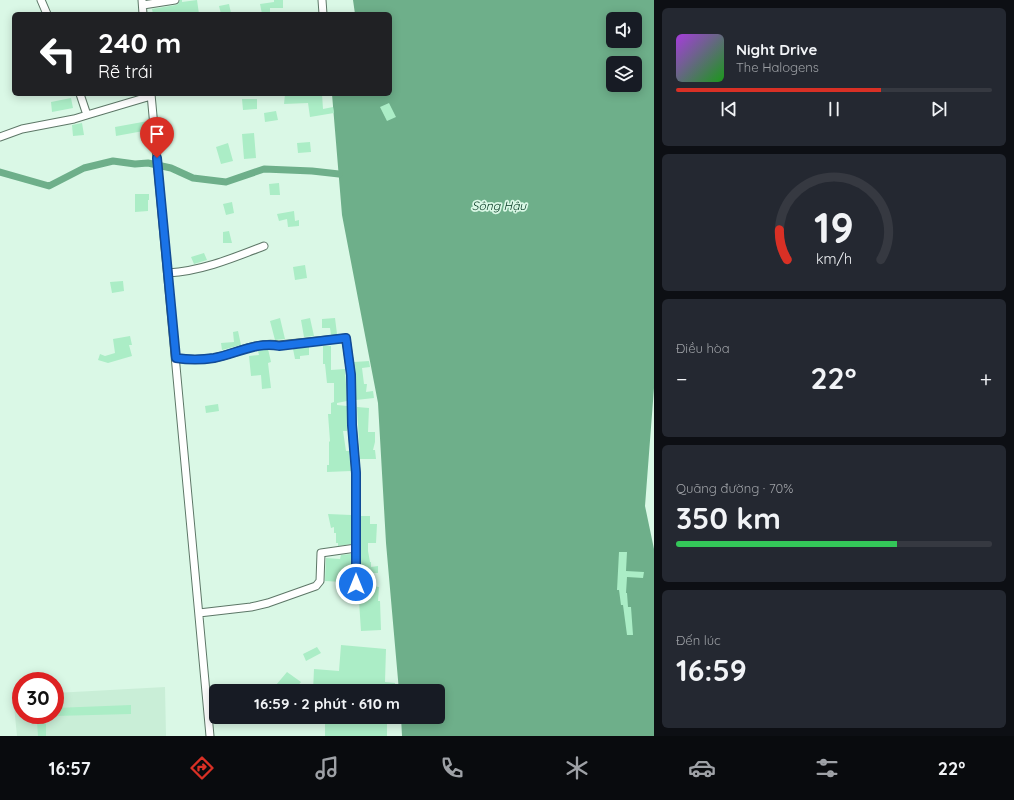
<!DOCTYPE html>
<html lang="vi">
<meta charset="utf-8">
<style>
body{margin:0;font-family:Quicksand,sans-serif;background:#242831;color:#f1f3f6;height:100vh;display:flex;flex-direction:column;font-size:15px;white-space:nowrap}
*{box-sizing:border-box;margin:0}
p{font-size:13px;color:#9ea1a6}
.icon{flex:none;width:22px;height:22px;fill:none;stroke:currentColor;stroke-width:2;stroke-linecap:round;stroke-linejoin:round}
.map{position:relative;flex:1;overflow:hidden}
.details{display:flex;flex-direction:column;gap:8px;padding:8px;background:#0d0f14;width:360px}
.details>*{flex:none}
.banner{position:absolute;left:12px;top:12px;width:380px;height:84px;border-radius:6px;box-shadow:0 2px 10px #0003;background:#202124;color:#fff;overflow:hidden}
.tools{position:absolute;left:606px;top:12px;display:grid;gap:8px}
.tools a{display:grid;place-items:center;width:36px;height:36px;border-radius:6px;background:#171b24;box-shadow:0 2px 10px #0003;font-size:20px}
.speed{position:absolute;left:12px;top:672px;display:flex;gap:8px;font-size:20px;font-weight:700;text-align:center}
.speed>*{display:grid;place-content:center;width:52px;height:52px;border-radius:50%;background:#171b24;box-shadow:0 2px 10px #0003;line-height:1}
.speed .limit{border:6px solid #d22;background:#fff;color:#111}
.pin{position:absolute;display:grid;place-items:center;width:34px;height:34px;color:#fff;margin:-41px -17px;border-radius:50% 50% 50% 0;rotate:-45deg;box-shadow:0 0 4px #0007}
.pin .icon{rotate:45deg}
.me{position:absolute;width:44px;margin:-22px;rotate:0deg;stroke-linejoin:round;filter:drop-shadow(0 0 3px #0008)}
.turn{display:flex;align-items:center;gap:14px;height:84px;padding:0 20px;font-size:18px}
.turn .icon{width:52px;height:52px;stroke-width:2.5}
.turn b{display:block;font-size:28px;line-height:34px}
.big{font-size:30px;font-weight:800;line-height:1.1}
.details .card{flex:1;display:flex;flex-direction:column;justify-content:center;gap:6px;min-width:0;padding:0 14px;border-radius:6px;background:#242831}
.details .dial{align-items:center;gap:0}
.dial svg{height:104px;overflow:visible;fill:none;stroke:#363941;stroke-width:7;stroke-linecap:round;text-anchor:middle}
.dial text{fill:#f1f3f6;stroke:none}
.song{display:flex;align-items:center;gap:12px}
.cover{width:48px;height:48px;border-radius:6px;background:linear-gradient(135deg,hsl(280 70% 55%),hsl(120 70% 35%))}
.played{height:4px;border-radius:2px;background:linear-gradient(90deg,#d93025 65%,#363941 65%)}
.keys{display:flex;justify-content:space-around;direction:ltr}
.heat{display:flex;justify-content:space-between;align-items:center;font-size:22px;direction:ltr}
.charge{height:6px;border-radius:3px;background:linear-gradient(90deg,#34c759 70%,#363941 0)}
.trip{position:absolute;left:209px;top:684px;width:236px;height:40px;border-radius:6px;background:#171b24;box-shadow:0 2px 10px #0003;font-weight:800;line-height:40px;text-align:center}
.dock{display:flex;height:64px;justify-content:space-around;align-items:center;background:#090b0e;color:#9ea1a6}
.dock .icon{width:28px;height:28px}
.dock .current{color:#d93025}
.dock b{font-size:18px;color:#f1f3f6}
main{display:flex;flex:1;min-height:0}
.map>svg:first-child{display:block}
</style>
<main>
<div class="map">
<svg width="654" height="736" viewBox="0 0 654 736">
<rect width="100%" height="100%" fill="#daf8e6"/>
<path fill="#c9eed7" d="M165,687L166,736H17L13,696L21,695V715H55V693Z"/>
<path fill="#6eaf8a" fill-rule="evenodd" d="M353,0H654V388L645,506L654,549V736H402L401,717H438V691H399L386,543L378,403L342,215L332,94H390V14H355ZM613,19H635V41H613ZM613,63H635V85H613Z"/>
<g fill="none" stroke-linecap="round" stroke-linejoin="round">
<path stroke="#6eaf8a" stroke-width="7" d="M0,172L49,186L84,168L113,161L135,164L148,163L171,168L193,178L226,182L264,169L312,171L339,174"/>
</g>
<path fill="#abedc6" d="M180,0H182V2L197,0L199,14H176V12L168,14H153L152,9L176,5L178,4Z
M274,0H283V8H270V14H262L260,4L274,2Z
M229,4L231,13L221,14L219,6Z
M285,94H305V95L322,94L323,109L333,107L334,113L310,117L308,103L284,104Z
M71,98L73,108L52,112L51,102Z
M242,99H257V109L243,110Z
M389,103L396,117L387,121L380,107Z
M276,111L278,120L265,122L264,113Z
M148,121L149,130L116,136L115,127Z
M82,123L84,135L73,136L72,125Z
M254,133L256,158L244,159L242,134Z
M310,142L311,152L298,153L297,143Z
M228,143L233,161L221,164L216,147Z
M279,183L280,195H270L269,184Z
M135,194H149V200H148V211L135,212Z
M232,202L234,213L226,215L223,204Z
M294,211L295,221L299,220V226L288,227L287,219L279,221L277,214Z
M229,231L232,243H223V232Z
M204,253L207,260L194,264L191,257Z
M305,265L307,278L295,280L293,267Z
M123,281L124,291L112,293L110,282Z
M280,318L285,339L275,340L270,321Z
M310,318L314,336L304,337L301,320Z
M335,318L337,334L331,335L330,328H322V319Z
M238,331L241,345L222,350L221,343L234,342L233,332Z
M130,336L132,345H129L132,356L108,363L98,360L100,354L105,356L115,353L113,339Z
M323,346H331V370L345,369L347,401L337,403V405L347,406V431H343L346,451H349L351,471L327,472V465H329V442L330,441L328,414H331V403L334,402V383H327L325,364H323Z
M309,347V355L300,356V359H295L293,349Z
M268,349L271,362L268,363L271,388L262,389L261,375L251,376L249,356L259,355L258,351Z
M369,361L370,367L362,368L364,384H367L366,392L373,391L374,398L356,400L354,362Z
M218,404L219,411L206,413L205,406Z
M357,407L369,408L368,432H375V442L373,450H375L376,459H360Z
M328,514L351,515V544L338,546V543H336V533H334V527L331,528Z
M361,516H370V524H377L376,543H368V551L370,562H371V567L378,566V573H372L373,586L379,587L378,601H380L381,630L361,631L359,601H364L367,576H361Z
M619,552H627L626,571L644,572L643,578L627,577L626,593H627L628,607H631L633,635H627L623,605H621L619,590H617Z
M351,554V575H342L343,582L325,581L326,558L340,559L341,555Z
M341,645L386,649L385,682L395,683L396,691H313L314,669L339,671Z
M317,647L321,653L306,661L303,654Z
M287,672L301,682L294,691H284L276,685Z
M131,705V714L55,716V708Z
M325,717H398L399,723L387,724V736H325Z
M37,722H46V736H38Z"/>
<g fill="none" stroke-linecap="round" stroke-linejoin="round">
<defs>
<path id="minor" d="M41,0L47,14
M142,0L143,14
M322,0L323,14
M143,5L175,0
M151,94L210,736
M87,115L151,96
M0,137L22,129L74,119L87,115L80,94
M168,273C202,271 233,258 264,246
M176,358C189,360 201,360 214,358C235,354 257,341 279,345L346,338L351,375L352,425L356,473V584
M199,613L251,607L268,603L316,586L320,581L321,553L356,548"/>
</defs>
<use href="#minor" stroke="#5d7767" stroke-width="9"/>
<use href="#minor" stroke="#fff" stroke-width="7"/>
</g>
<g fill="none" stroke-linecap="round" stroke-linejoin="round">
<defs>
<path id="route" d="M157,158L176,358C189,360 201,360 214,358C235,354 258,341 279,346L346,338L351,375L352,425L356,473V584"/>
</defs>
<use href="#route" stroke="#114b97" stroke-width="10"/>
<use href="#route" stroke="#1a73e8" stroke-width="7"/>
</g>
<g text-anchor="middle" stroke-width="3.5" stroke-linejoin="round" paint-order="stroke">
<g font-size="12" font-style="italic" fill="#00351e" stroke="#daf8e6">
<text x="499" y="210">Sông Hậu</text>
</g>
</g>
</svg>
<div class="tools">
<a><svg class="icon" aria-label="sound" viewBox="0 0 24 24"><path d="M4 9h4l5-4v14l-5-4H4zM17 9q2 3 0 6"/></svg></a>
<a><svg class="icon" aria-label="layers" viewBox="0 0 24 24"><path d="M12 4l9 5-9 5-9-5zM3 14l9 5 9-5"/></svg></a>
</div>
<div class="speed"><div class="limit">30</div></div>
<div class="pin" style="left:157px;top:158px;background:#d93025"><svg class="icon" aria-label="arrive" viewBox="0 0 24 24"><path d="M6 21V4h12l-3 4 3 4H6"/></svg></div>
<svg class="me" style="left:356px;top:584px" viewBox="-20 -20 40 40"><circle r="17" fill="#1a73e8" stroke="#fff" stroke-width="3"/><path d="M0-11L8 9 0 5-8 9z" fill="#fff"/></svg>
<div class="trip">16:59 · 2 phút · 610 m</div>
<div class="banner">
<div class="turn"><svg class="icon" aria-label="left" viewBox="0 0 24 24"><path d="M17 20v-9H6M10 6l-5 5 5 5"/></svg><div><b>240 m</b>Rẽ trái</div></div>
</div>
</div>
<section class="details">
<div class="card">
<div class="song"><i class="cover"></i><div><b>Night Drive</b><p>The Halogens</p></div></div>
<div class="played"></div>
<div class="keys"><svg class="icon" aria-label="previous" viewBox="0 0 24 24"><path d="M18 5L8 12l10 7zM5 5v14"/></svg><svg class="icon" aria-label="pause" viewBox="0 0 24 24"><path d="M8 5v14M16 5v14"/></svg><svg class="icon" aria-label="next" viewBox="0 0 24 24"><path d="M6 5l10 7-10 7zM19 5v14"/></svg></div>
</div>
<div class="card dial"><svg viewBox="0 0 100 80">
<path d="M14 69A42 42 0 1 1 86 69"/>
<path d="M14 69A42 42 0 0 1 8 46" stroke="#d93025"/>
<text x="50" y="56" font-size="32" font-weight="700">19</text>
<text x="50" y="72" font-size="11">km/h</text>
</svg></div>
<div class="card"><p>Điều hòa</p>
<div class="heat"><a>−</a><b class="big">22°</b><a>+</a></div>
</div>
<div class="card"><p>Quãng đường · 70%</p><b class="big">350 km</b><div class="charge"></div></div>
<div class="card"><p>Đến lúc</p><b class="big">16:59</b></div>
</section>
</main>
<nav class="dock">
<b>16:57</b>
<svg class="icon current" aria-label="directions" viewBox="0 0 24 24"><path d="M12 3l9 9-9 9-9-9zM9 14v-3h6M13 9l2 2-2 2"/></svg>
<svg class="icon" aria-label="music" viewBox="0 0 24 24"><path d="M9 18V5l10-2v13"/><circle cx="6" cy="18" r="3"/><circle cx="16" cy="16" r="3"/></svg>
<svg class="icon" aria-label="phone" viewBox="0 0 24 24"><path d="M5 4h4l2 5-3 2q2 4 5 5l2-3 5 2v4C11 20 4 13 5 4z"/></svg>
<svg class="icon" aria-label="climate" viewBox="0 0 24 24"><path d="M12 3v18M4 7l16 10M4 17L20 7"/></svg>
<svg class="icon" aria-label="car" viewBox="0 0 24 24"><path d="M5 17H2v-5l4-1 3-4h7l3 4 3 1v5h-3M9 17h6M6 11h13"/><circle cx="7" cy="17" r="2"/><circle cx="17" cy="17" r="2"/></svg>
<svg class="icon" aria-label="filters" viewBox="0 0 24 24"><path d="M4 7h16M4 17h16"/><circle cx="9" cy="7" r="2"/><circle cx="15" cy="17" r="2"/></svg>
<b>22°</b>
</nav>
